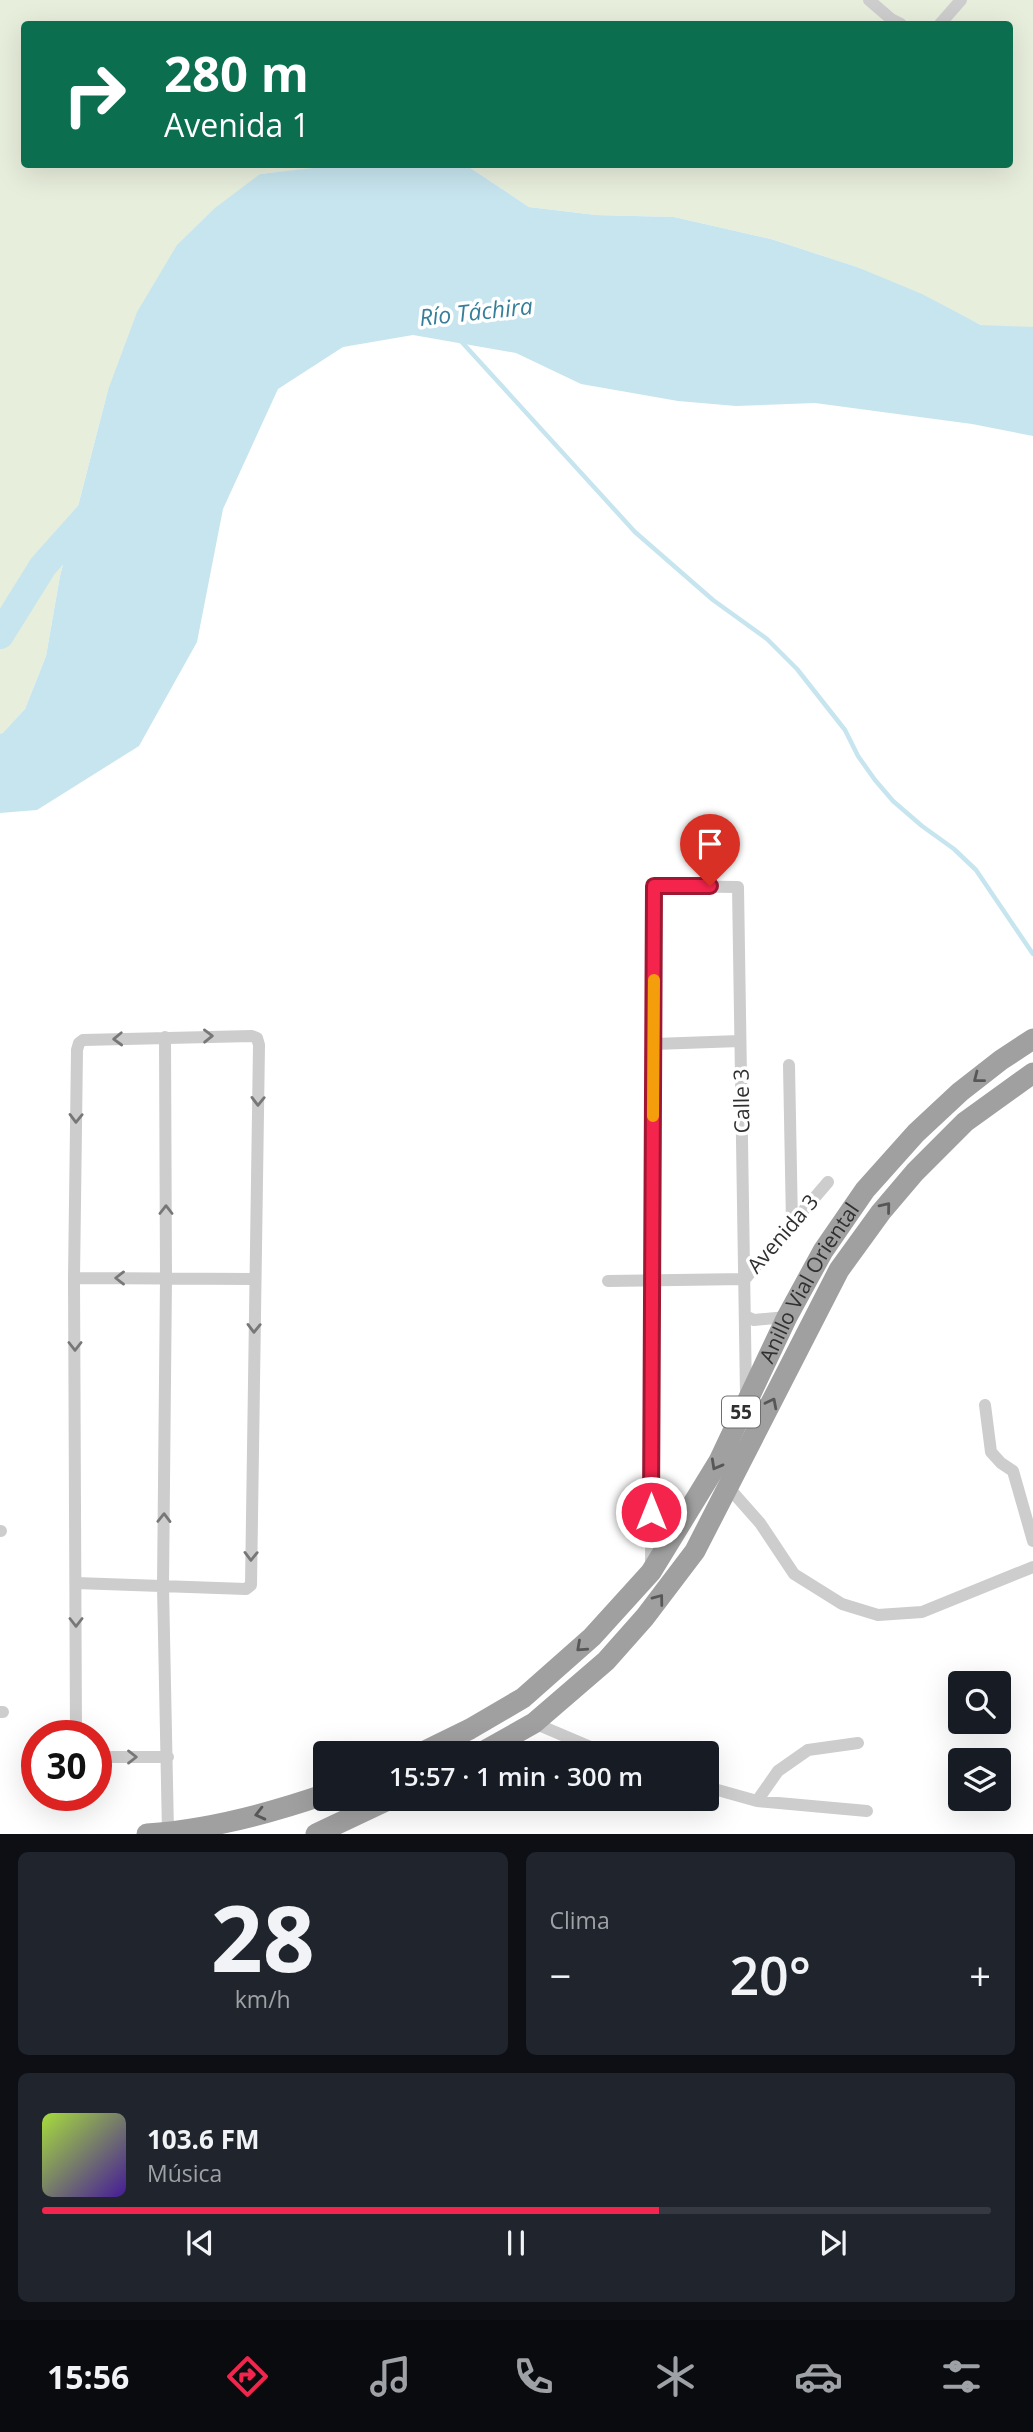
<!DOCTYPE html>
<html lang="es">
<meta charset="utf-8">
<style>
body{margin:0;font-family:"Open Sans",sans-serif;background:#20242c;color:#f1f3f6;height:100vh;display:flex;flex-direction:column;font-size:26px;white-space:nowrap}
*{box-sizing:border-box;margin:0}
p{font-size:23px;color:#9ea1a6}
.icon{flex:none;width:38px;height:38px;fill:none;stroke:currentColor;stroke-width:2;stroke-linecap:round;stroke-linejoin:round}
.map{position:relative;height:1834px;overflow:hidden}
.panel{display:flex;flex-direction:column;gap:18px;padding:18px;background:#0d0f14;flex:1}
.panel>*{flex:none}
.hud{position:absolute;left:21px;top:21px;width:992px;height:147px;border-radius:7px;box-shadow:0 7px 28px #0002;background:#0b6e4f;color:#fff;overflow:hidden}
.fabs{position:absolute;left:948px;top:1671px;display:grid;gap:14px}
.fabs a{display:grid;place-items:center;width:63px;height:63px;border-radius:7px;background:#171b24;box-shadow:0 7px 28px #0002;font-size:35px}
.speed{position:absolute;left:21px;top:1720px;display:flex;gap:14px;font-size:35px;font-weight:700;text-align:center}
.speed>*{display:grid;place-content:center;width:91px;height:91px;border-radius:50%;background:#171b24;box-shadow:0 7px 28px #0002;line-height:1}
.speed .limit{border:10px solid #d22;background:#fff;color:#111}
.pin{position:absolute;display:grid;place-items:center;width:60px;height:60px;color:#fff;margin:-72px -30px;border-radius:50% 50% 50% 0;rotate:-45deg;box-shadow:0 0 7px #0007}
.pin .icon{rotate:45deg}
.me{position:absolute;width:77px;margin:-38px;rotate:0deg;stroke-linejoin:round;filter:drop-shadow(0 0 5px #0008)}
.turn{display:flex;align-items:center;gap:24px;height:147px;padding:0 28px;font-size:32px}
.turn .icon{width:91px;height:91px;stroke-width:2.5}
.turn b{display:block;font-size:49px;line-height:60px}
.big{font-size:52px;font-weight:600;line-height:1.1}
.panel .widget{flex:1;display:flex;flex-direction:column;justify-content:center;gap:10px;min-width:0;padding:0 24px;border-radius:10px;background:#20242c}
.panel .dial{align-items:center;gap:0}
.dial b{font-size:91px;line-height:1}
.song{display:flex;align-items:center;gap:21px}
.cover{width:84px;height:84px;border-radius:10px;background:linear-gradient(135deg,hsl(80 70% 55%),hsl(260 70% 35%))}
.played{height:7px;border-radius:4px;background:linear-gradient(90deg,#f5244d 65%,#363941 65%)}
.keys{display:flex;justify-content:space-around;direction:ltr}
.heat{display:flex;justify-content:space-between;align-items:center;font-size:38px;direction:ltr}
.panel .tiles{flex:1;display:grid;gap:18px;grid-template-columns:1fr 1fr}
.widget:last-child{grid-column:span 2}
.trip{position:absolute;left:313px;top:1741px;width:406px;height:70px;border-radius:7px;background:#171b24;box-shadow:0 7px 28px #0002;font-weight:600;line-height:70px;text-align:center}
.menu{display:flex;height:112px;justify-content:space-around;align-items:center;background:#090b0e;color:#9ea1a6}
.menu .icon{width:49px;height:49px}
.menu .active{color:#f5244d}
.menu b{font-size:32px;color:#f1f3f6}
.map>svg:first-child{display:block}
</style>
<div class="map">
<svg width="1033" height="1834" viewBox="0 0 1033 1834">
<rect width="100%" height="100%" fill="#fff"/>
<path fill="#e8eedc" d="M0,0H1033V349L857,267L771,239L674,217L596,215L529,207L466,165L1010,164V24H24V164L348,165L260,174L108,390L60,576L46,656L25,709L3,734H0Z"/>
<path fill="#c7e5ef" d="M348,164L466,165L529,207L596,215L674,217L771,239L857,267L922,294L979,324L1033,349V436L972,424L815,403L736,406L678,401L581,384L516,353L413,335L343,347L278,389L223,509L197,642L139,746L37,810L0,813V734L3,733L25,709L46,656L60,576L108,390L137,312L177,245L215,208L260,174Z"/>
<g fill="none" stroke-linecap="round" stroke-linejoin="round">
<path stroke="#c7e5ef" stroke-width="4.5" d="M459,339L635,532L713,600L767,639L797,669L845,730L858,756L875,780L893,801L922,826L954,849L976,870L1033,954"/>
<path stroke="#c7e5ef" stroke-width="28" d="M979,339L1033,341
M0,635L43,566L94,509"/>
<path stroke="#cdcdcd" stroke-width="12" d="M869,0L891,19L901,24
M940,24L961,0
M165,1037L166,1278L163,1586L168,1832
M654,1044L740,1041
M789,1065L792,1224
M74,1278L254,1279
M608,1281L745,1279L828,1182
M745,1316L754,1320L787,1317
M985,1405L991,1452L1001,1463L1013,1471L1033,1541
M729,1488L760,1523L794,1574L842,1604L878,1615L922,1612L1033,1567
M651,1512L685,1518
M0,1531H1
M651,1569L654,886L738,887L746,1394
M0,1712H3
M534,1723L607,1754
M76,1736L74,1278L77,1050L79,1043L83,1040L252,1036L257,1038L259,1045L251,1585L246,1589L76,1583
M96,1757H168
M707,1787L757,1801L867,1811
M757,1801L778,1771L808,1750L858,1743"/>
<g stroke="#a0a0a0" stroke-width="21">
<path id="s1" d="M419,1754L470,1729L523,1698L592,1637L651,1572L719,1461L787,1317L823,1251L865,1190L916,1133L960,1092L1001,1060L1033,1039"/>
<path d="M479,1754L534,1723L606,1661L645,1617L695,1551L839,1270L881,1212L915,1172L965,1122L1033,1073"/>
<path d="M147,1834C208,1830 268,1814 326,1794"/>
<path d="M316,1834L390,1799"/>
</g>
</g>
<defs><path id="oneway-chevron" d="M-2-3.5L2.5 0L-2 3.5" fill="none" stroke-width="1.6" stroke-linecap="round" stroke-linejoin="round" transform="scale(1.75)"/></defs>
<g stroke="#777">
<use href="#oneway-chevron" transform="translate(208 1036) rotate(-1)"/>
<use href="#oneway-chevron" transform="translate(118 1039) rotate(178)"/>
<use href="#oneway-chevron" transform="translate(258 1101) rotate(91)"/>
<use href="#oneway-chevron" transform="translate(76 1118) rotate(91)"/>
<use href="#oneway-chevron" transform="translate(166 1210) rotate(-90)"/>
<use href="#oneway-chevron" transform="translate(120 1278) rotate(-180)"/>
<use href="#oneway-chevron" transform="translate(254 1328) rotate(91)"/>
<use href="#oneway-chevron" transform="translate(75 1346) rotate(90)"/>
<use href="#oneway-chevron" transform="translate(164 1518) rotate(-89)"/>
<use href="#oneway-chevron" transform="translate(251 1556) rotate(91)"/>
<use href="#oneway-chevron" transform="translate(76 1622) rotate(90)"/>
<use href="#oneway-chevron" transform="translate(132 1757)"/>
</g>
<g stroke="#575757">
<use href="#oneway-chevron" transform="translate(978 1078) rotate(142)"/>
<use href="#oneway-chevron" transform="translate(886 1207) rotate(-51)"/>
<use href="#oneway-chevron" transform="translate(772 1403) rotate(-63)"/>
<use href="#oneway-chevron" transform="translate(716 1465) rotate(119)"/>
<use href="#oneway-chevron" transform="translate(659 1599) rotate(-53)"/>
<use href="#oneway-chevron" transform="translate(581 1647) rotate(138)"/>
<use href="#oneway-chevron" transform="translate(260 1814) rotate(166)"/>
</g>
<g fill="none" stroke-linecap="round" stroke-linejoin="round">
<defs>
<path id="route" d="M651,1512L654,886H710"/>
</defs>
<use href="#route" stroke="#9f1732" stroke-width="18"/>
<use href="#route" stroke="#f5244d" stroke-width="12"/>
<path stroke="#f59e0b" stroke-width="12" d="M653,1116L654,980"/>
</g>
<g text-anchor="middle" stroke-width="7" stroke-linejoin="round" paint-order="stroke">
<rect fill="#fff" stroke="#6e6e6e" stroke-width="2" x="722" y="1396.5" width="38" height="31" rx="5"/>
<g font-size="19" font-weight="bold" fill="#303030">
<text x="741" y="1419">55</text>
</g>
<g font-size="21" fill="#303030" stroke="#fff">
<text transform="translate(742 1101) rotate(-91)" y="7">Calle 3</text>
<text transform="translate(783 1234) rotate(-49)" y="7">Avenida 3</text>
<text dy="7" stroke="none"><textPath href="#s1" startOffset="628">Anillo Vial Oriental</textPath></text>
</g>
<g font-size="23" font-style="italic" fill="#367f9a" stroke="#fff">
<text transform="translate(476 312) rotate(-6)" y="8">Río Táchira</text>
</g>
</g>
</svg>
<div class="fabs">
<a><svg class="icon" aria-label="search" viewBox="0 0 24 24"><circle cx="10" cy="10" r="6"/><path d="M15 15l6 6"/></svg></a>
<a><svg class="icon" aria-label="layers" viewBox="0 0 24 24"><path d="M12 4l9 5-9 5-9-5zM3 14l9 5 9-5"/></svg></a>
</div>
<div class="speed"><div class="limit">30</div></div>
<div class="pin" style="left:710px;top:886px;background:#d93025"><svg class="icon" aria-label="arrive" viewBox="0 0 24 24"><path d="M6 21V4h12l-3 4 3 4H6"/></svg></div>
<svg class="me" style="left:651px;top:1512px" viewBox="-20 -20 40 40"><circle r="17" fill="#f5244d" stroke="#fff" stroke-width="3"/><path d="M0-11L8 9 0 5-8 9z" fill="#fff"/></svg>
<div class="trip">15:57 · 1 min · 300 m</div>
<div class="hud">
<div class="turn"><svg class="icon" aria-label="right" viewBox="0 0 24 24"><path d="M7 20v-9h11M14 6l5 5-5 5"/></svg><div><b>280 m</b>Avenida 1</div></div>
</div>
</div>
<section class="panel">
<div class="tiles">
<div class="widget dial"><b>28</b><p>km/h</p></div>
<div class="widget"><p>Clima</p>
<div class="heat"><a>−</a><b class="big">20°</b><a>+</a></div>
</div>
<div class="widget">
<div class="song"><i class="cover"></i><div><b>103.6 FM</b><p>Música</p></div></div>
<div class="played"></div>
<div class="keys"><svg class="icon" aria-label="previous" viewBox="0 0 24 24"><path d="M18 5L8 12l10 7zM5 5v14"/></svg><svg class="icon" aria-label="pause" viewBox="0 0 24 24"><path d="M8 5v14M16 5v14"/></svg><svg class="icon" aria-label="next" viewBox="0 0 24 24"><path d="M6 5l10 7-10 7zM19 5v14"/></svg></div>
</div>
</div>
</section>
<nav class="menu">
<b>15:56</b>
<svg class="icon active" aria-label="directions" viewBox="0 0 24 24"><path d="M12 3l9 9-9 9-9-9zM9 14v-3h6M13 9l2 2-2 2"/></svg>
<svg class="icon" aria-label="music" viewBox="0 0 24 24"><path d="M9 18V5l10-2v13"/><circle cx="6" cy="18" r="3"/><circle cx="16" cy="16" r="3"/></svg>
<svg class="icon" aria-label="phone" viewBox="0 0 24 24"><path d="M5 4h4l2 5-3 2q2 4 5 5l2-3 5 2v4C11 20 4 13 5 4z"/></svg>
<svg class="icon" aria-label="climate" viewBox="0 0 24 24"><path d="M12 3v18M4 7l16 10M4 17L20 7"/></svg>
<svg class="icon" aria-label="car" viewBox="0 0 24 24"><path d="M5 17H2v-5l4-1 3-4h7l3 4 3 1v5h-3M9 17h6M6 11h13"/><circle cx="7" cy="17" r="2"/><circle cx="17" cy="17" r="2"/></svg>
<svg class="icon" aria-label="filters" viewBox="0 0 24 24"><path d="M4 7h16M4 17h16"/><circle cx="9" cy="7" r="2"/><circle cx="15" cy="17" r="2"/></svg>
</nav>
